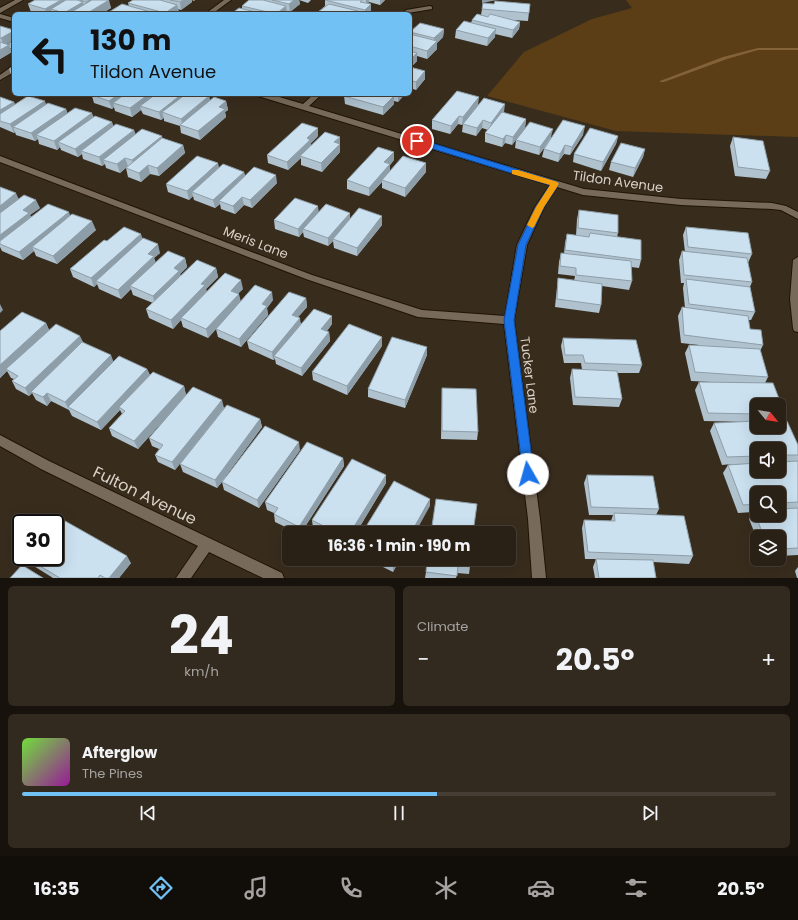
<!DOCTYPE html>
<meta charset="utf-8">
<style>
body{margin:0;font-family:Poppins,sans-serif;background:#32291f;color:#f1f3f6;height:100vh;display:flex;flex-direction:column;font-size:15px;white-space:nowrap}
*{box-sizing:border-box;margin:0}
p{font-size:13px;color:#a5a3a1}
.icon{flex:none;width:22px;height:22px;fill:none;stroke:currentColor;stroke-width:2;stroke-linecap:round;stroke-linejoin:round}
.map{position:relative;height:578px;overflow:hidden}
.side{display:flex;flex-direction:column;gap:8px;padding:8px;background:#17120c;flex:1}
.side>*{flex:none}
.banner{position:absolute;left:12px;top:12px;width:400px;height:84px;border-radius:6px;box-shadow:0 4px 16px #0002,0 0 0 1px #463e35;background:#71c1f5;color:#111;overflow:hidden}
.needle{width:26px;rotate:120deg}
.buttons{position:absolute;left:750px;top:398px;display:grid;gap:8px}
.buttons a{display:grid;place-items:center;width:36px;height:36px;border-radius:6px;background:#2a2116;box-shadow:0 4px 16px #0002,0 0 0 1px #463e35;font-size:20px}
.speed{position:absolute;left:12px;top:514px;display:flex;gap:8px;font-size:20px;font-weight:700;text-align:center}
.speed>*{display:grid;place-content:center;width:52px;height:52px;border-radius:50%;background:#2a2116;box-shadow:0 4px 16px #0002,0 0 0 1px #463e35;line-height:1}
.speed .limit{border:2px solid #111;border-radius:6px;background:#fff;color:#111}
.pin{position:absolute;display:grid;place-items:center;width:34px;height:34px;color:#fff;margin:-17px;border:2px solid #fff;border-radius:50%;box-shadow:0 1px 4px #0007}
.me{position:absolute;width:44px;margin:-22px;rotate:353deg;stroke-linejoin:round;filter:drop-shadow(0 0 3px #0008)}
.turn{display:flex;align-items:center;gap:14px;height:84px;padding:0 12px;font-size:18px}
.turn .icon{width:52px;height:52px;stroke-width:2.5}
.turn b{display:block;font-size:28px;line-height:34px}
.big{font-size:30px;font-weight:700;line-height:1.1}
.side .card{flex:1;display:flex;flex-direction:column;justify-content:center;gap:6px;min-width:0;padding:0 14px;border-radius:6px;background:#32291f}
.side .dial{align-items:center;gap:0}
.dial b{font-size:52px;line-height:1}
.song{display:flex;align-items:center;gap:12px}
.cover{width:48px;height:48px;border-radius:6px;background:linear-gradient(135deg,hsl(100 70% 55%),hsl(300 70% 35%))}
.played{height:4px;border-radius:2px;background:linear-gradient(90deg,#71c1f5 55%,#463e35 55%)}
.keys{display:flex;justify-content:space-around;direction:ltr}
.heat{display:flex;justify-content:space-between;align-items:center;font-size:22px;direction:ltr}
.side .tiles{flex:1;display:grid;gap:8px;grid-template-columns:1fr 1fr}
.card:last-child{grid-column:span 2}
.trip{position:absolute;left:282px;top:526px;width:234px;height:40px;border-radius:6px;background:#2a2116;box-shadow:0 4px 16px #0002,0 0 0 1px #463e35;font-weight:700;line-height:40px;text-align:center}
.tab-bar{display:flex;height:64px;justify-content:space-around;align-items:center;background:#110d09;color:#a5a3a1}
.tab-bar .icon{width:28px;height:28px}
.tab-bar .active{color:#71c1f5}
.tab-bar b{font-size:18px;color:#f1f3f6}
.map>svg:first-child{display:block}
</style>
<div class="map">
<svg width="798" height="578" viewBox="0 0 798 578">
<rect width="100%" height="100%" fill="#382c1d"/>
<path fill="#5b3e15" d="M626,0H798V137L616,131L487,96L524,52L592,19L632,8Z"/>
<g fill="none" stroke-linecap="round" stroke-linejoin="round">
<path fill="#836238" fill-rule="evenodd" d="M758,48H798V50H758L727,59L664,82H660V81L723,57Z"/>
<defs>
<path id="service" d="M11,67H14V72L0,80V75Z"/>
<path id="minor" d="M15,0H23L0,13V8Z
M224,0H231L212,14H205Z
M430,6L432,7V9L402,14L406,10Z
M0,14L14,18V22L0,18Z
M257,94H269L303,104L314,94H322L309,106L584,189L681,199L772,203L786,206L798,212V219L781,210L772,209L681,205L583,195L557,187L544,207L527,245L514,320L540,519L546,578H532L528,519L504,324L418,317L306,279L0,162V156L312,275L422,310L505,316L517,245L535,207L550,185L258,96Z
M798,257V332L794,331L793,328L790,299L793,260Z
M0,435L49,461L282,573L284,578H263L209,552L191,578H176L198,546L41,469L0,446Z"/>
</defs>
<use href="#service" stroke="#1f1406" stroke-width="2"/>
<use href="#minor" stroke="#1f1406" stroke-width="2"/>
<use href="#service" fill="#786a5a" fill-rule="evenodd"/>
<use href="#minor" fill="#786a5a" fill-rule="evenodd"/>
</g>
<path fill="#afc2ce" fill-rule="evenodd" d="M35,0H108L111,8L101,14H39L31,12L28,4Z
M133,0H195L194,1L192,0V2L181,10L178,9L179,12L176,14H109V12L129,6L128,3Z
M249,0H311L308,3L299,0L300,4L290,12L287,11V13L286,14H231L242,9V6Z
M325,0H385L380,5L369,2L367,4L371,12L369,14H312H319L318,12L325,6Z
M494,4H530L528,21L512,20L520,22L519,29L512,38L495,34V37L487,46L455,38L456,30L471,23L472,20L481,15L482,9Z
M0,26L7,44L9,45L14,41V49L10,48L12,52L0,59Z
M444,29L443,37L437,43V49L427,59L417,56V61L410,68L425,79L416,90L410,88V32Z
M14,66V77H12L9,69Z
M86,94H203L209,96L210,101H226L228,110L225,112L226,117L200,140L181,133L180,126L164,121V118L161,120L143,114L141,110L132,117L115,111L114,107L112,109L94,103L92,96Z
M346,94H405L398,102L394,101V104L383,115L345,104L344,96Z
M0,97L14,102L15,105L46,104L66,109L67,113L93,117L112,122L113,126L134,130L135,134L162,136V138L183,145L185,153L159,176L150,174L141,182L128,177L126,168L128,166L120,173L106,168L105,164L102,166L83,159L82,154L78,157L61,150L60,147L57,150L39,144L38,139L35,141L16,135L15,132L14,133L0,127Z
M478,105L504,112L503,113L526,119L525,128L512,145L505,143L502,147L485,142V133L488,130L482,128L476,136L462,132L463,124L462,125L458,124L450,134L432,129V120Z
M583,135L570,155L564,154L558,162L542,157L544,149L551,139L539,155L515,148L516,140Z
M318,136L311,143V146L340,137V152L322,172L301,165V158L288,170L268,163L267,155Z
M618,136L616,144L601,171L573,162L574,154Z
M733,137L770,171L766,179L735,176L730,146Z
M645,149L643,157L633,177L609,170L611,162Z
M394,160L390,165V171L426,172L405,197L382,188V182L369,196L347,189V180Z
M219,168L244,172L245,176L277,183L252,208L244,205L235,214L221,209L220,204L215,208L194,200L193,196L189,200L168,192L166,184Z
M0,187L19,199L40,208L30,215L31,217L70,216L96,230L57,264L36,256L34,251L23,260L2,251L0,247Z
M579,210L618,233L617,237L641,260L639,268L631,267L632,281L629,290L602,286L601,305L599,313L555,307L557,287L558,278L574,281L575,276L558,274L559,262L561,253L564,254L565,243L567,234L576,236L577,219Z
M319,212L350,213V219L382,225L357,256L334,248L333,241L328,246L304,237L303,232L299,237L275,229L274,220Z
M686,227L752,254L748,263L752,282L750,287L755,312L751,320H748L750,329L763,345L760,351L768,377L765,383L783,409L779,416V405H757V417L754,421L798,445V555L779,556V537H757V539L749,519L753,512L738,513L723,473L728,465L732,464L722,465L710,431L714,423L746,422L704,421L695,390L699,382H711L691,381L685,353L689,345H699L681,343L678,316L682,307L685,308L683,288L684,283H681L679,260L682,251L685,252L683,235ZM757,449H779V471H757ZM757,493H779V515H757Z
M143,239L160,253L154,258L156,263L185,258L187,267L180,274L181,276L216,268L218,277L206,289L207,292L243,289L238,293L240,301L273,300L267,308L268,315L241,347L218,337L216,329L208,338L183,327L181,320L173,329L149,318L146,309L153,303L133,295L131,289L121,299L99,289L97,284L94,287L73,277L70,269L107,241Z
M306,298L307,307L298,317L301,324H332L327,331L329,332L330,341L302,376L276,364L275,359L273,360L249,349L247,341Z
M46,323L49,330L83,342L113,361L147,369L150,375L184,386L186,395L260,419L262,427L226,476L300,450L259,508L224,490L222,482L217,488L183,472L180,464L206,431L175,470L158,462L155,455L159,449L152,446L149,438L181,401L138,449L112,436L109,428L122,414L120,410L101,430L72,416L69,410L51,401L47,406L36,400L32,393L29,396L16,389L12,381L14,379L11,378L7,371L0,378V331Z
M563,338L642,365L639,373H617L622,399L619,407L573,405L570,378L572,369L582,370L581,363H564L561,346Z
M382,346L347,395L313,380L312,372Z
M427,355L405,408L368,397V389Z
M442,388L478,432L477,440L441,439Z
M343,458L344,466L301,533H298L275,522L274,514V513L267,510L265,502Z
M386,475V483L356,533H324L313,528L312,520Z
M587,475L659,509L656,515L693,556L689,564L653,562L656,578H595L593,567L596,559H598H585L582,528L584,520L611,521L613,515H589L584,483Z
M24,557H55L131,563L119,578H53L29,563Z
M367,559H400L393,572Z
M471,559L469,574L457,573L456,578H425L426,572Z
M798,567V578H797L795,571Z"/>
<path fill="#8e9ea8" d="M61,0H76L51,9L52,14H47L45,9Z
M89,0H96L87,6L86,2Z
M109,0L111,8L101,14H86Z
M183,0H192V2L181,10L180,2Z
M294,0H299L300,4L290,12L289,4Z
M366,0H369V2L366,5Z
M380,0H385L380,5Z
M482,0H497L482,3Z
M83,2L85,9L77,14H64V13Z
M371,4V12L369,14H365V10Z
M177,5L179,12L176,14H165V13Z
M286,6L287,13L286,14H276Z
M520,22L519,29L512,38L513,30Z
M444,29L443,37L437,43V49L427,59V51L434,44V38Z
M496,29L495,37L487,46L488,38Z
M14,31V40L4,46L1,38Z
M9,45L12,52L0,59V50Z
M417,53V61L410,68V60Z
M425,71V79L416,90V82Z
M119,94H132L113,103L114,107L112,109L109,101Z
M149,94H160L140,106L141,110L132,117L130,108Z
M182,94H189L162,112L164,118L161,120L159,112Z
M398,94H405L398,102Z
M209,96L211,104L183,127L181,119Z
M394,96V104L383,115V107Z
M479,97L478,105L462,125L463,117Z
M45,101L48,110L13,127L15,132L14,133L10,124Z
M226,101L228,110L225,112L226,117L200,140L198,131L219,107Z
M14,102L17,110L0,121V110Z
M505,104L504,112L490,131L491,123Z
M66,109L69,117L36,135L38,139L35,141L31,133Z
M92,113L95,121L58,142L60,147L57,150L54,141Z
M459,116L458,124L450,134L451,126Z
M526,119L525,128L512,145L513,137Z
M483,120L482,128L476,136L477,128Z
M112,122L114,130L81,151L82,154L78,157L75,149Z
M585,126L583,135L570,155L572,147Z
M318,128V136L311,143V148L300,156L301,158L288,170L287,162L307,138Z
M553,129L551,137L539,155L540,147Z
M134,130L137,138L103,160L105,164L102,166L99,157Z
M506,135L505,143L502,147L503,139Z
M162,136L164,144L134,169L132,160Z
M618,136L616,144L601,171L603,162Z
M340,137V152L322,172L321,163L334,142Z
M183,145L185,153L159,176L157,168Z
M565,145L564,154L558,162L560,154Z
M645,149L643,157L633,177L635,168Z
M394,152V160L390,165V173L382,180V182L369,196V188L384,162Z
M125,158L128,166L120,173L117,164Z
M218,163L220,171L192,192L193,196L189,200L187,191Z
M426,163V172L405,197V188Z
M148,165L150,174L141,182L139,173Z
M244,172L246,180L219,201L220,204L215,208L213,200Z
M276,175L277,183L252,208L250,200Z
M16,193L20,202L0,217V206Z
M242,197L244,205L235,214L233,206Z
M36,200L40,208L30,215L33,221L0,244V235L23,210Z
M318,206L319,214L303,229V232L299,237L298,229Z
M69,212L72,221L32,247L34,251L23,260L19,252Z
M350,213V221L333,239V241L328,246V238Z
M382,216V225L357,256V248Z
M92,221L96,230L57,264L53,256Z
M141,234L144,243L96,281L97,284L94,287L91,278Z
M158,244L160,253L154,258L156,265L130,286L131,289L121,299L118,290L148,254Z
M185,258L187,267L180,274L181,279L155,305L153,296L174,268Z
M216,268L218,277L206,289L207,294L181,318V320L173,329L171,320L201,284Z
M241,280L243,289L233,299L231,291Z
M272,292L273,300L267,308L268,315L241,347L239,339L262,304Z
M239,294L241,302L208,338L206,329Z
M306,298L307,307L293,323L292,315Z
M0,304L3,310L0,313Z
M332,316V324L322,337L321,329Z
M300,318L301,326L274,356L275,359L273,360L272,352Z
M46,323L50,332L6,369L7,371L0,378V365Z
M329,332L330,341L302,376L301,368Z
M80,336L84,344L31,392L32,393L29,396L25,388Z
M382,337V346L347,395V386Z
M427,347V355L405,408V400Z
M111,355L114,363L68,407L69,410L65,402Z
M147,369L150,377L119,407L120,410L101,430L97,422Z
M184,386L186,395L138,449L134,441Z
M47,393L51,401L47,406L43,397Z
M222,400L224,408L175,470L172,462Z
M260,419L262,427L217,488L215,480Z
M299,442L300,450L259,508L257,500Z
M343,458L344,466L301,533H300L299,527Z
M386,475V483L356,533H350Z
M430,499V506L415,533H411Z
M127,556L131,563L119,578H109Z
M396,559H400L393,572V565Z"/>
<path fill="#cbe1f0" stroke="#8e9ea8" d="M35,0H61L45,9L28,4Z
M66,0H77L83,2L64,13L51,9Z
M80,0H89L86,2Z
M92,0H109L86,14H68Z
M133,0H160L177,5L165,13L128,3Z
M170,0H183L180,2Z
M249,0H263L286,6L276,14L242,6Z
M272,0H294L289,4Z
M325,0H362L360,2L371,4L365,10Z
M495,1L530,4L529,13L482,9L483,3L494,4Z
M122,4L158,14H115L109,12Z
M329,4L358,11L355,14H326L318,12Z
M239,8L264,14H231Z
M313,12L319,14H312Z
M477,14L488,17L490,14L520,22L513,30L472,20Z
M464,21L496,29L488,38L456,30Z
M420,23L444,29L434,38L410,32Z
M0,26L14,30V31L1,38H0Z
M410,34L437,41L427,51L410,46Z
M14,41V46L8,44Z
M0,42L9,45L0,50Z
M410,51L417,53L410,60Z
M14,66V70L9,69Z
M410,67L425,71L416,82L410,80Z
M457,91L479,97L463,117L459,116L451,126L432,120Z
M93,94H119L109,101L92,95Z
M125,94H149L130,108L113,103Z
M156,94H182L159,112L140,106Z
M186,94H203L209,96L181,119L162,112Z
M346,94H388L394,96L383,107L344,96Z
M28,96L45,101L10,124L0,121V114Z
M0,97L14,102L0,110Z
M214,97L226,101L219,107L225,109L198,131L180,125Z
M484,98L505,104L491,123L483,120L477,128L463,124Z
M48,103L66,109L31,133L13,127Z
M75,108L92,113L54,141L36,135Z
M502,112L526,119L513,137L506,135L503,139L485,133Z
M95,116L112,122L75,149L58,142Z
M563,120L585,126L572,147L565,145L560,154L544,149Z
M530,122L553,129L540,147L516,140Z
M302,123L318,128L307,138L310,140L287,162L267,155Z
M116,124L134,130L99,157L81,151Z
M590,128L618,136L603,162L574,154Z
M142,129L162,136L132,160L125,158L117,164L103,160Z
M325,132L340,137L334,142L340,144L321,163L300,156Z
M733,137L763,141L770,171L738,167Z
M162,138L183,145L157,168L148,165L139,173L126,168Z
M621,143L645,149L635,168L611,162Z
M378,147L394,152L384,162L390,164L369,188L347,180Z
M197,156L218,163L187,191L166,184Z
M403,156L426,163L405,188L382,180Z
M223,164L244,172L213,200L192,192Z
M254,167L276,175L250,200L242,197L233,206L219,201Z
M0,187L16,193L0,206Z
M24,195L36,200L23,210L29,213L0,235V213Z
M295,198L318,206L298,229L274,220Z
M48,204L69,212L19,252L0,244V241Z
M326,204L350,213L328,238L303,229Z
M359,208L382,216L357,248L333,239Z
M579,210L618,215V233L578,228Z
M72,214L92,221L53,256L32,247Z
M124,227L141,234L91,278L70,269L104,240L107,241Z
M686,227L748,233L752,254L688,247Z
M590,233L641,240V260L565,250L567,234L589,237Z
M143,238L158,244L148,254L154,256L118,290L96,281Z
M168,251L185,258L174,268L179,271L153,296L130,286Z
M682,251L747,258L752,282L684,275Z
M561,253L631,261L632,281L576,275V268L560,266Z
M197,260L216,268L201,284L205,285L171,320L146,309Z
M225,273L241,280L231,291L239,294L206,329L181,318Z
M558,278L602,284L601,305L557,299Z
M686,279L750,287L755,312L689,304Z
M255,285L272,292L262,304L267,306L239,339L216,329Z
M289,292L306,298L292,315L300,318L272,352L247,341Z
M682,307L748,316L750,329L761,330L763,345L684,335Z
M314,309L332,316L321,329L329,332L301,368L274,356Z
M22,312L46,323L0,365V331Z
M56,324L80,336L25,388L12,381L18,376L6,369Z
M349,324L382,337L347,386L312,372Z
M392,337L427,347L405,400L368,389Z
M563,338L636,340L642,365L585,363L583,355H565Z
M82,342L111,355L65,402L47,393L43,397L31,392Z
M689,345L760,349L768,377L695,372Z
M119,356L147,369L97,422L68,407Z
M572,369L617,371L622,399L575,397Z
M153,372L184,386L134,441L109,428L125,411L119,407Z
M699,382L773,383L783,409H779V405H757V414L708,413Z
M193,387L222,400L172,462L155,455L163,445L149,438Z
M442,388L476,389L478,432L442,431Z
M227,405L260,419L215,480L180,464Z
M757,421V427H779V421H787L798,445V455H779V449H757V456L727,457L714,423Z
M265,426L299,442L257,500L222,482Z
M307,442L343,458L299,527L274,514L278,508L265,502Z
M352,459L386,475L350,533H326L329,529L312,520Z
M798,461V502L779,503V493H757V504L743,505L728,465L757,463V471H779V462Z
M587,475L653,476L659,509L591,507Z
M394,481L430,499L411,533H362Z
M436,499L477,504L473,533H431Z
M798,508V548L779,549V537H764L754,511H757V515H779V509Z
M614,513L684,516L693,556L588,552L584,520L615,521Z
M58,517L127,556L109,578H105L100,575L98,578H60L25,557H55V523H52Z
M380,559H396L393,565Z
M427,559H471L470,567L458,565L457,576L426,572Z
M596,559L653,560L656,578H599Z
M22,565L43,578H10Z"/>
<path fill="#1a73e8" stroke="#114b97" d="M414,139H419L558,182L559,184L544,207L526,245L514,320L534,474L532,477L528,479L525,477L523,474L504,320L518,245L536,207L550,185L414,143Z"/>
<path fill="#f59e0b" d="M512,170H518L558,182L559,184L544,207L534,227L532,228L527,225L536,207L550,185L512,174Z"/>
<g text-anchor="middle" stroke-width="4" stroke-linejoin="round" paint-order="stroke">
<g font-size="13" fill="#dad2c8" stroke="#382c1d">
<text transform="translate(618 181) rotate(8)" y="5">Tildon Avenue</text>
<text transform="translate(256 242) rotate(21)" y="5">Meris Lane</text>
<text transform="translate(530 375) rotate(83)" y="5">Tucker Lane</text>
</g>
<g font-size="16" fill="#dad2c8" stroke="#382c1d">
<text transform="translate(145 495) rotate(26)" y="6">Fulton Avenue</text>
</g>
</g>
</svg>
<div class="buttons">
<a><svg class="needle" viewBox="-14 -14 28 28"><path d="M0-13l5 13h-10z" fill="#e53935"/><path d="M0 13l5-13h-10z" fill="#a5a3a1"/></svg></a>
<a><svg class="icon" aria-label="sound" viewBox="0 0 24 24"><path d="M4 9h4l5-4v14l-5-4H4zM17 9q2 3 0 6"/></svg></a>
<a><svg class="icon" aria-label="search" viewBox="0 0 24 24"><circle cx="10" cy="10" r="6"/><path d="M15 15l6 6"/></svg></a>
<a><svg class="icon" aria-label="layers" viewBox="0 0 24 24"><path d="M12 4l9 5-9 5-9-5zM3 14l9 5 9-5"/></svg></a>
</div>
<div class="speed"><div class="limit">30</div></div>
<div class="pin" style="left:417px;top:141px;background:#d93025"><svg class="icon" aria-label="arrive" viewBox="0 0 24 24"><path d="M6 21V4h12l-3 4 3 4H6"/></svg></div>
<svg class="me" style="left:528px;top:474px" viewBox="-20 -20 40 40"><circle r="19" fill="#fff"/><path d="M0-13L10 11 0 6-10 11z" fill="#1a73e8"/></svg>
<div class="trip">16:36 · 1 min · 190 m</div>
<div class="banner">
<div class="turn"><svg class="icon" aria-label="left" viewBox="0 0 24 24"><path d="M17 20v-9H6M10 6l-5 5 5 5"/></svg><div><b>130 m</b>Tildon Avenue</div></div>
</div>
</div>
<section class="side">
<div class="tiles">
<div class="card dial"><b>24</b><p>km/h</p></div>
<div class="card"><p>Climate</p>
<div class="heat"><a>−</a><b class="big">20.5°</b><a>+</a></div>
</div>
<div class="card">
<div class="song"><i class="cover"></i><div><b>Afterglow</b><p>The Pines</p></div></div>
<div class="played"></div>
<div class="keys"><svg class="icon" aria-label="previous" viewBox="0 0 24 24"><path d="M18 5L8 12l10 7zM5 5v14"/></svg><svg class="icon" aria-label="pause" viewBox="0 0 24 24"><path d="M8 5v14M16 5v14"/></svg><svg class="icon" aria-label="next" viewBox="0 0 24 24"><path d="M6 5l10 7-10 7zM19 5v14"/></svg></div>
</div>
</div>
</section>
<nav class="tab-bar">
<b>16:35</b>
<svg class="icon active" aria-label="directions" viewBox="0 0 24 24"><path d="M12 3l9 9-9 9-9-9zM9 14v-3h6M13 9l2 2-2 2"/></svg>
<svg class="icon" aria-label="music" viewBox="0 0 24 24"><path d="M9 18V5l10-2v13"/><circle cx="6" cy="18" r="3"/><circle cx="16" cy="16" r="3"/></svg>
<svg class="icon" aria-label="phone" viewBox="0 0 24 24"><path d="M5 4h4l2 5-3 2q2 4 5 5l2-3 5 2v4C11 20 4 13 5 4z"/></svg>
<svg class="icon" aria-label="climate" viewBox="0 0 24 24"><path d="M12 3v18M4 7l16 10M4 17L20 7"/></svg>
<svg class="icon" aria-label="car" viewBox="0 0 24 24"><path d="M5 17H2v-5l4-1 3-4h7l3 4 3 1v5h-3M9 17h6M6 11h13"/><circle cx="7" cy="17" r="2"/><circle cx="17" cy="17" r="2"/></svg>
<svg class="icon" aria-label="filters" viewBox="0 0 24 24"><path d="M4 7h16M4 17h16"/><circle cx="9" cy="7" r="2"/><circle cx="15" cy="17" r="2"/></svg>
<b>20.5°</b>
</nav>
